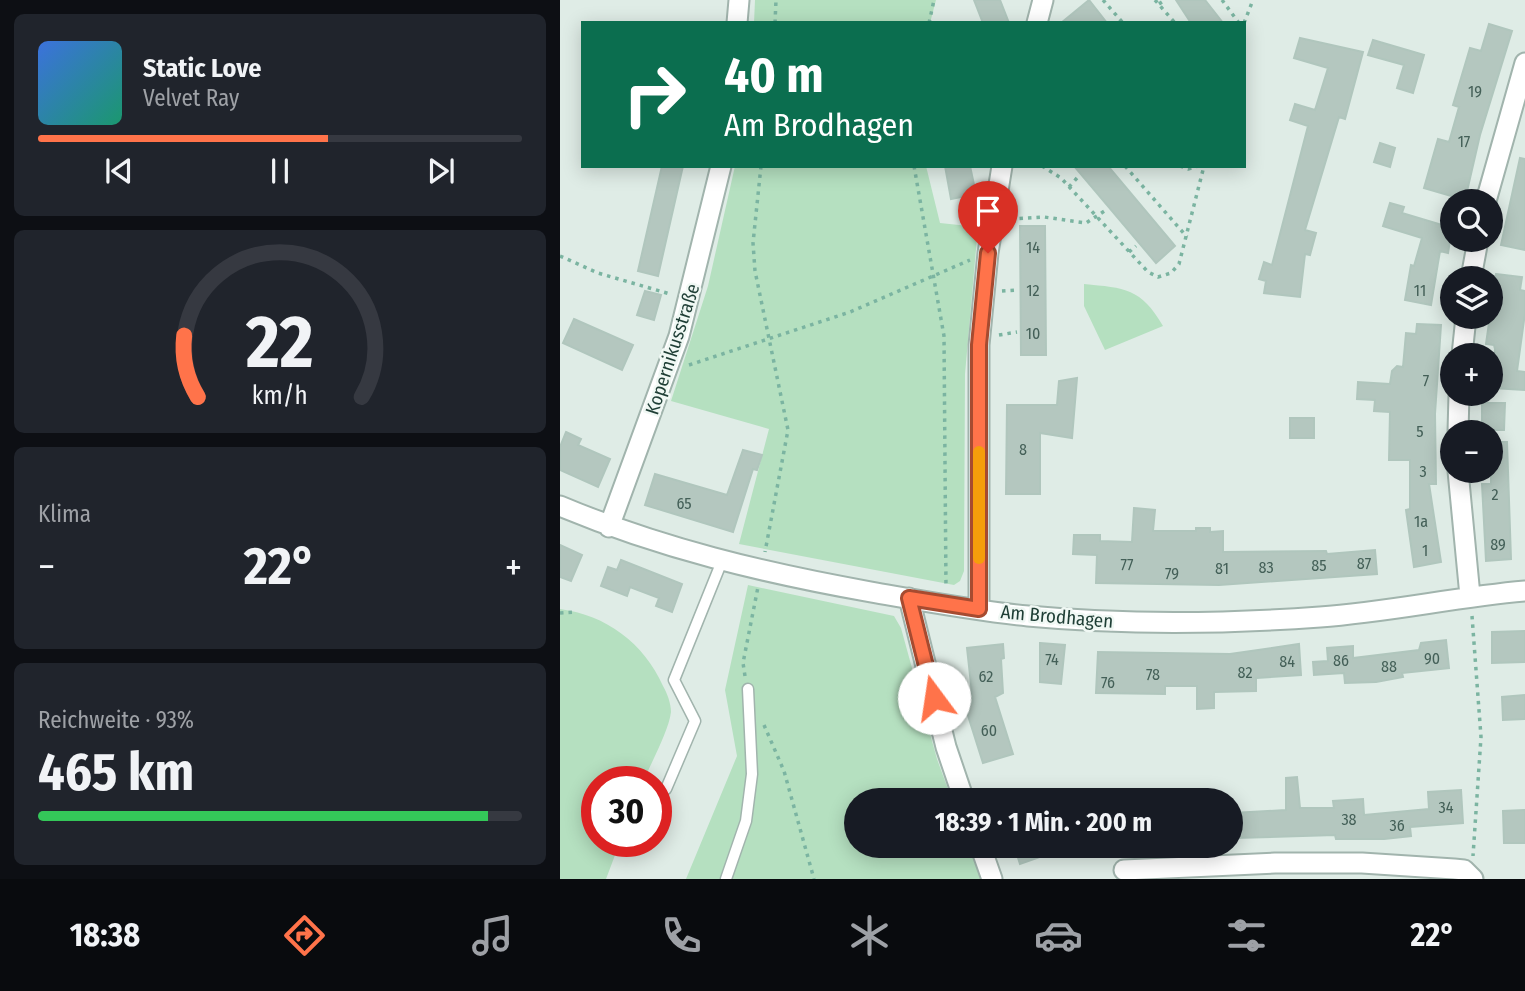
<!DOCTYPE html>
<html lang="de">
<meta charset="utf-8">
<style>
body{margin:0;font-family:"Fira Sans Condensed",sans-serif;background:#20242c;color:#f1f3f6;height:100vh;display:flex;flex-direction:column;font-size:26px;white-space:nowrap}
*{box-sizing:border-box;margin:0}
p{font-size:23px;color:#9ea1a6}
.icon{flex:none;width:38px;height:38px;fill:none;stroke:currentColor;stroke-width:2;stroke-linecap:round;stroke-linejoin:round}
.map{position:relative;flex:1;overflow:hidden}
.sheet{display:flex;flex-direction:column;gap:14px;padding:14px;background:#0d0f14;width:560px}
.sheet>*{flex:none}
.hud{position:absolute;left:21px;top:21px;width:665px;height:147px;border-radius:0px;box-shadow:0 4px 18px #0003;background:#0b6e4f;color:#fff;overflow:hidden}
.controls{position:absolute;left:880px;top:189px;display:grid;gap:14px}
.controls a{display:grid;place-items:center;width:63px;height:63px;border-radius:50%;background:#171b24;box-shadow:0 4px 18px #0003;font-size:35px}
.speed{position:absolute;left:21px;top:766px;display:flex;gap:14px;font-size:35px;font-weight:700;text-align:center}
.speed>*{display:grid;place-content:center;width:91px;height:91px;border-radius:50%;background:#171b24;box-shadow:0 4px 18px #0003;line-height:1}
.speed .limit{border:10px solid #d22;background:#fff;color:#111}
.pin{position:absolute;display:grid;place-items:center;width:60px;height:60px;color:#fff;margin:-72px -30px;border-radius:50% 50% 50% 0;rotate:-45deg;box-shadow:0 0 7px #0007}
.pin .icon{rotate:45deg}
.me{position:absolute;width:77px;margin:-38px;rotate:346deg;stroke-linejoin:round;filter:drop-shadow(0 0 5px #0008)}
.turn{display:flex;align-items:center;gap:24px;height:147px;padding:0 28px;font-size:32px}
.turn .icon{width:91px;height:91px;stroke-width:2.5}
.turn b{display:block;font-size:49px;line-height:60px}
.big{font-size:52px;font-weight:700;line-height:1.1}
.sheet .widget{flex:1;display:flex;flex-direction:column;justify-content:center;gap:10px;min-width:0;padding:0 24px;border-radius:10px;background:#20242c}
.sheet .dial{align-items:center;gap:0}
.dial svg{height:182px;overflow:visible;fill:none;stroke:#363941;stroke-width:7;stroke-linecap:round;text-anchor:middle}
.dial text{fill:#f1f3f6;stroke:none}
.song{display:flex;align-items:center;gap:21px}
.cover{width:84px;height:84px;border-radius:10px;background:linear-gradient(135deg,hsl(220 70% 55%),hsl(160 70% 35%))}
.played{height:7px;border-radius:4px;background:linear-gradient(90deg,#ff734a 60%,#363941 60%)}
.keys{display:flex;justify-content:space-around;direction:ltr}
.heat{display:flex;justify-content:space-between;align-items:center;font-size:38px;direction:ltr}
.charge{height:10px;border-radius:5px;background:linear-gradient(90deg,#34c759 93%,#363941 0)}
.trip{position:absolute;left:284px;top:788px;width:399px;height:70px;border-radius:35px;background:#171b24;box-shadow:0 4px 18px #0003;font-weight:700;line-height:70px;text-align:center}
.dock{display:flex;height:112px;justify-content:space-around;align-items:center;background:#090b0e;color:#9ea1a6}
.dock .icon{width:49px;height:49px}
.dock .current{color:#ff734a}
.dock b{font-size:32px;color:#f1f3f6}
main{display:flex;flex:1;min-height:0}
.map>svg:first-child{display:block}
</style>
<main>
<section class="sheet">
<div class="widget">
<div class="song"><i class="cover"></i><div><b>Static Love</b><p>Velvet Ray</p></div></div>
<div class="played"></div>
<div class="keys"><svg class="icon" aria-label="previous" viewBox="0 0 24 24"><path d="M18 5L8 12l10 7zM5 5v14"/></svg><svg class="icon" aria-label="pause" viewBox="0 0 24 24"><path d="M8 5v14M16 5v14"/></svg><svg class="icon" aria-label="next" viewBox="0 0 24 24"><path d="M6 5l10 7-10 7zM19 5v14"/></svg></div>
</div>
<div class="widget dial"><svg viewBox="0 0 100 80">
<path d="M14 69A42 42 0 1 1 86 69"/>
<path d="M14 69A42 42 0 0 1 8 42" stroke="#ff734a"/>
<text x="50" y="56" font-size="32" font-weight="700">22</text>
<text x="50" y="72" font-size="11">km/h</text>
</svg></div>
<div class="widget"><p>Klima</p>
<div class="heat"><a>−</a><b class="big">22°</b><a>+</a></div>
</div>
<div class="widget"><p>Reichweite · 93%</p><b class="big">465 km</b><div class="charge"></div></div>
</section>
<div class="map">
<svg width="965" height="879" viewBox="0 0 965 879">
<rect width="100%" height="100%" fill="#dfece6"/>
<path fill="#b5e0c0" d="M195,0H376L370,23H194Z
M175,166H366L380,223L418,227L405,374L404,571L400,581L394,585L179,544L209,429L111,401L148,286Z
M524,284C565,288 581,288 603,326L545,350L524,306Z
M188,585L334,616L341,628L377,759L392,800H296V845H409L421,879H126L177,756L165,690Z
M0,609C46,615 84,643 103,686C107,693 111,703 111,712C109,730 91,763 83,782H37V842H60L46,879H0Z"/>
<path fill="#b4c7bf" stroke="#b0c6bd" stroke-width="2" d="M414,0H440L449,23H423Z
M529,0L547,23H501Z
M616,0H645L663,23H631Z
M929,24L952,31L920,135L905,200L864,188L878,139L889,142L899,107L893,105L910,48L921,51Z
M740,38L803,52L785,119L779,117L745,230L756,233L750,255L745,254L740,297L704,293L706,281L699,279L704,262L712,265L748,126L730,120L735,104L755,110L768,68L734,58Z
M813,40L864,55L853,93L837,88L844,65L808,55Z
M820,143L835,148L830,167L814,162Z
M960,158L965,159V250L941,245Z
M102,166H123L98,276L78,271Z
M385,166H410L416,194L391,199Z
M514,166H548L615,246L596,263Z
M830,203L844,207L842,213L892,228L888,253L880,251L871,305L845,300L851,265L854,266L862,238L823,226Z
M460,226H485L486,355H461Z
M936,274L962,277L960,290L965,291V313L957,371L965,372V390L933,388L935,349L934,345L926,344Z
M85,291L101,295L94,320L77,315Z
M14,319L73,345L62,370L3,343Z
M857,324L881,325L875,414L876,484H869L881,562L854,567L846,510L850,509V460H829L830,412L814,411L815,400L797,399L798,382L830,384L832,371L837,366L843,367L846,333L856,334Z
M517,378L512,438L480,433V494H446L447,405H497L499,381Z
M922,403H945L944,430H929V426H922Z
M730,418H754V438H730Z
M6,432L21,439L18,445L50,459L38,487L0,470V447Z
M931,442H947L951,559L926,561L922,484H931Z
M183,450L202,455L197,470L193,469L173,532L85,505L95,474L167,495Z
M574,508L595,510L593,531H636V528H650V532L663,531V552L766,551L767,554L815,550L817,574L659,585L536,583L537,555L513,554L514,535H540V541L572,542Z
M0,545L22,555L11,581L0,577Z
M61,560L122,584L112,612L96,606L99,598L70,587L67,596L41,586L48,567L57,570Z
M965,631V662L932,663V632Z
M886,640L889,668L842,673L843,677L816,682L785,683L784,673L754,675L753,662L768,661L767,648L793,646V658L859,650L861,643Z
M480,643L505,645L501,684L480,682Z
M443,644L444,658L441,659L443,693L435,697L453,754L423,763L405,706L413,703L407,648Z
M739,644L741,675L696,678V691L654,692V708L637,709V686H605V694L536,693L538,652L670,654Z
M965,695V719L943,720L942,697Z
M737,777L740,808H774L773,801L803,799L804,815L869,809L868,792L901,790L903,823L850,827L851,836L824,839H776L775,835L675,838L673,813L726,810V778Z
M965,810V843H944L943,811Z
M454,845H508V847L460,864Z"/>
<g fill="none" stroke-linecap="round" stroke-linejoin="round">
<defs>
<path id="service" d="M106,789L135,721L114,680L162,561
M166,879L186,821L192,774L188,689"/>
<path id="minor" d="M177,23L179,0
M477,23L483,0
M926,201L965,63
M911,278L918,240
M902,355L906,317
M898,432L899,394
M898,471L910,596
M0,506C100,548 204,573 311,592C363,601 416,611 468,616C565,625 663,624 760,617C829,612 896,597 965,591
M49,527L119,336L161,166
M349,598L386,747L404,800
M419,609V345L428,253L442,166
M420,845L432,879
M564,870L715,863H802L894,869L904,870L913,879"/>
</defs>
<use href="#service" stroke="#a1b4ad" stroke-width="13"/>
<use href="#minor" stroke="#a1b4ad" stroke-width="23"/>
<path stroke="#7bb4a1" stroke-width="3.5" stroke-dasharray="3.5 5" stroke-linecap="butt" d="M543,0L563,23
M595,0L615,23
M662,0L679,23
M599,4L605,0
M215,23L216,0
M369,23L374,0
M684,23L693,0
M201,166L193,243L195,271L228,430L205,552
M354,166L384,336L386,588
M482,166L501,178L588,272L598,277L611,273L619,264L644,166
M565,166L627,237
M620,166L628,169L638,166
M509,187L517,178
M451,219L484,217L526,223L546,210
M569,252L576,246
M0,256L38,273L110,294
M442,291L457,290
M439,335L457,332
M129,365L290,312L410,260
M0,613L15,612
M912,616L921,737L913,856
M185,676L183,663L198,587
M204,725L224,771L254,879"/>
<use href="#service" stroke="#fff" stroke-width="10"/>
<use href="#minor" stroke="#fff" stroke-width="19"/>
</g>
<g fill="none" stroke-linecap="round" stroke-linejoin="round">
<defs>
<path id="route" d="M374,698L349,598L419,609V345L428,253"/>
</defs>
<use href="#route" stroke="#a64b30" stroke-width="18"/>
<use href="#route" stroke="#ff734a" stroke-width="12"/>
<path stroke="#f59e0b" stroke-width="12" d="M419,452V558"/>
</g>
<g text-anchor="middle" stroke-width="5" stroke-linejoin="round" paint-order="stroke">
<g font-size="16" fill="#446058">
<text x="915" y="97">19</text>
<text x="904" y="147">17</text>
<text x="473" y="253">14</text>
<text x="473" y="296">12</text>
<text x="860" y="296">11</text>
<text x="473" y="339">10</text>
<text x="866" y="386">7</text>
<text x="860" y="437">5</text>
<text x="463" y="455">8</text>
<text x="863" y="477">3</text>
<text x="935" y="500">2</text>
<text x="124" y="509">65</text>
<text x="861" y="527">1a</text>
<text x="938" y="550">89</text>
<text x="865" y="556">1</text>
<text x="804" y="569">87</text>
<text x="567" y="570">77</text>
<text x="759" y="571">85</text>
<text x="706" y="573">83</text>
<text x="662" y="574">81</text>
<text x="612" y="579">79</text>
<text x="872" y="664">90</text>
<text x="492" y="665">74</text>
<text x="781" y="666">86</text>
<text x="727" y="667">84</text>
<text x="829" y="672">88</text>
<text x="685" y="678">82</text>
<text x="593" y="680">78</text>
<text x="426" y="682">62</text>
<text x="548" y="688">76</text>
<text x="429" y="736">60</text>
<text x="886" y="813">34</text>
<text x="789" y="825">38</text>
<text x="837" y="831">36</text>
</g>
<g font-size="19" fill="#1e3e35" stroke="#f0f8f4">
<text transform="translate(112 349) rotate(-72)" y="7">Kopernikusstraße</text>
<text transform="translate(497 616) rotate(5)" y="7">Am Brodhagen</text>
</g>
</g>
</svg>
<div class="controls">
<a><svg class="icon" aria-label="search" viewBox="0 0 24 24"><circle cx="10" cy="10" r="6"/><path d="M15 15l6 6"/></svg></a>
<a><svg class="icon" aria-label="layers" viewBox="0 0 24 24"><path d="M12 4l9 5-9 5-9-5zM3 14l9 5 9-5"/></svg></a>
<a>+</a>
<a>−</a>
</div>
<div class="speed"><div class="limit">30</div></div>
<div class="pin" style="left:428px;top:253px;background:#d93025"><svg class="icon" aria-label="arrive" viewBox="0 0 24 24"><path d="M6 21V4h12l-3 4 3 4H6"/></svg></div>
<svg class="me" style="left:374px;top:698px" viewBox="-20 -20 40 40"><circle r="19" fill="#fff"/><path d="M0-13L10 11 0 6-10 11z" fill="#ff734a"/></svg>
<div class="trip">18:39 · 1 Min. · 200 m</div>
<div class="hud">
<div class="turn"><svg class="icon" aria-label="right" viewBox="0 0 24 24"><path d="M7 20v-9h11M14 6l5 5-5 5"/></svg><div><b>40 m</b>Am Brodhagen</div></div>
</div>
</div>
</main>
<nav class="dock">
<b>18:38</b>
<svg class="icon current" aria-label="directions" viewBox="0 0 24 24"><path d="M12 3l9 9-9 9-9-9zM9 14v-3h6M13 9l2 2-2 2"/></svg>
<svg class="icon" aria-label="music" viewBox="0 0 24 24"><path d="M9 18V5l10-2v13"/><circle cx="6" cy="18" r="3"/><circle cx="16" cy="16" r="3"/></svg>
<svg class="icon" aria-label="phone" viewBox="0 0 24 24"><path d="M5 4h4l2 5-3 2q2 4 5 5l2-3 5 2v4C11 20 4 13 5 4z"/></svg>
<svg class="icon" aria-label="climate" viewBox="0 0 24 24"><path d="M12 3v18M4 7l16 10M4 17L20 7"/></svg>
<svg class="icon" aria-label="car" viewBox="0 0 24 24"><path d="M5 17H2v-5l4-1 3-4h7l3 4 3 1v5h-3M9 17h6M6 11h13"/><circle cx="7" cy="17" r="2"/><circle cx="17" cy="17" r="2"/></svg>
<svg class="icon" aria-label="filters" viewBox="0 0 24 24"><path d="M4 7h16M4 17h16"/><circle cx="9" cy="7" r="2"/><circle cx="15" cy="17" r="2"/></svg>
<b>22°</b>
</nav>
